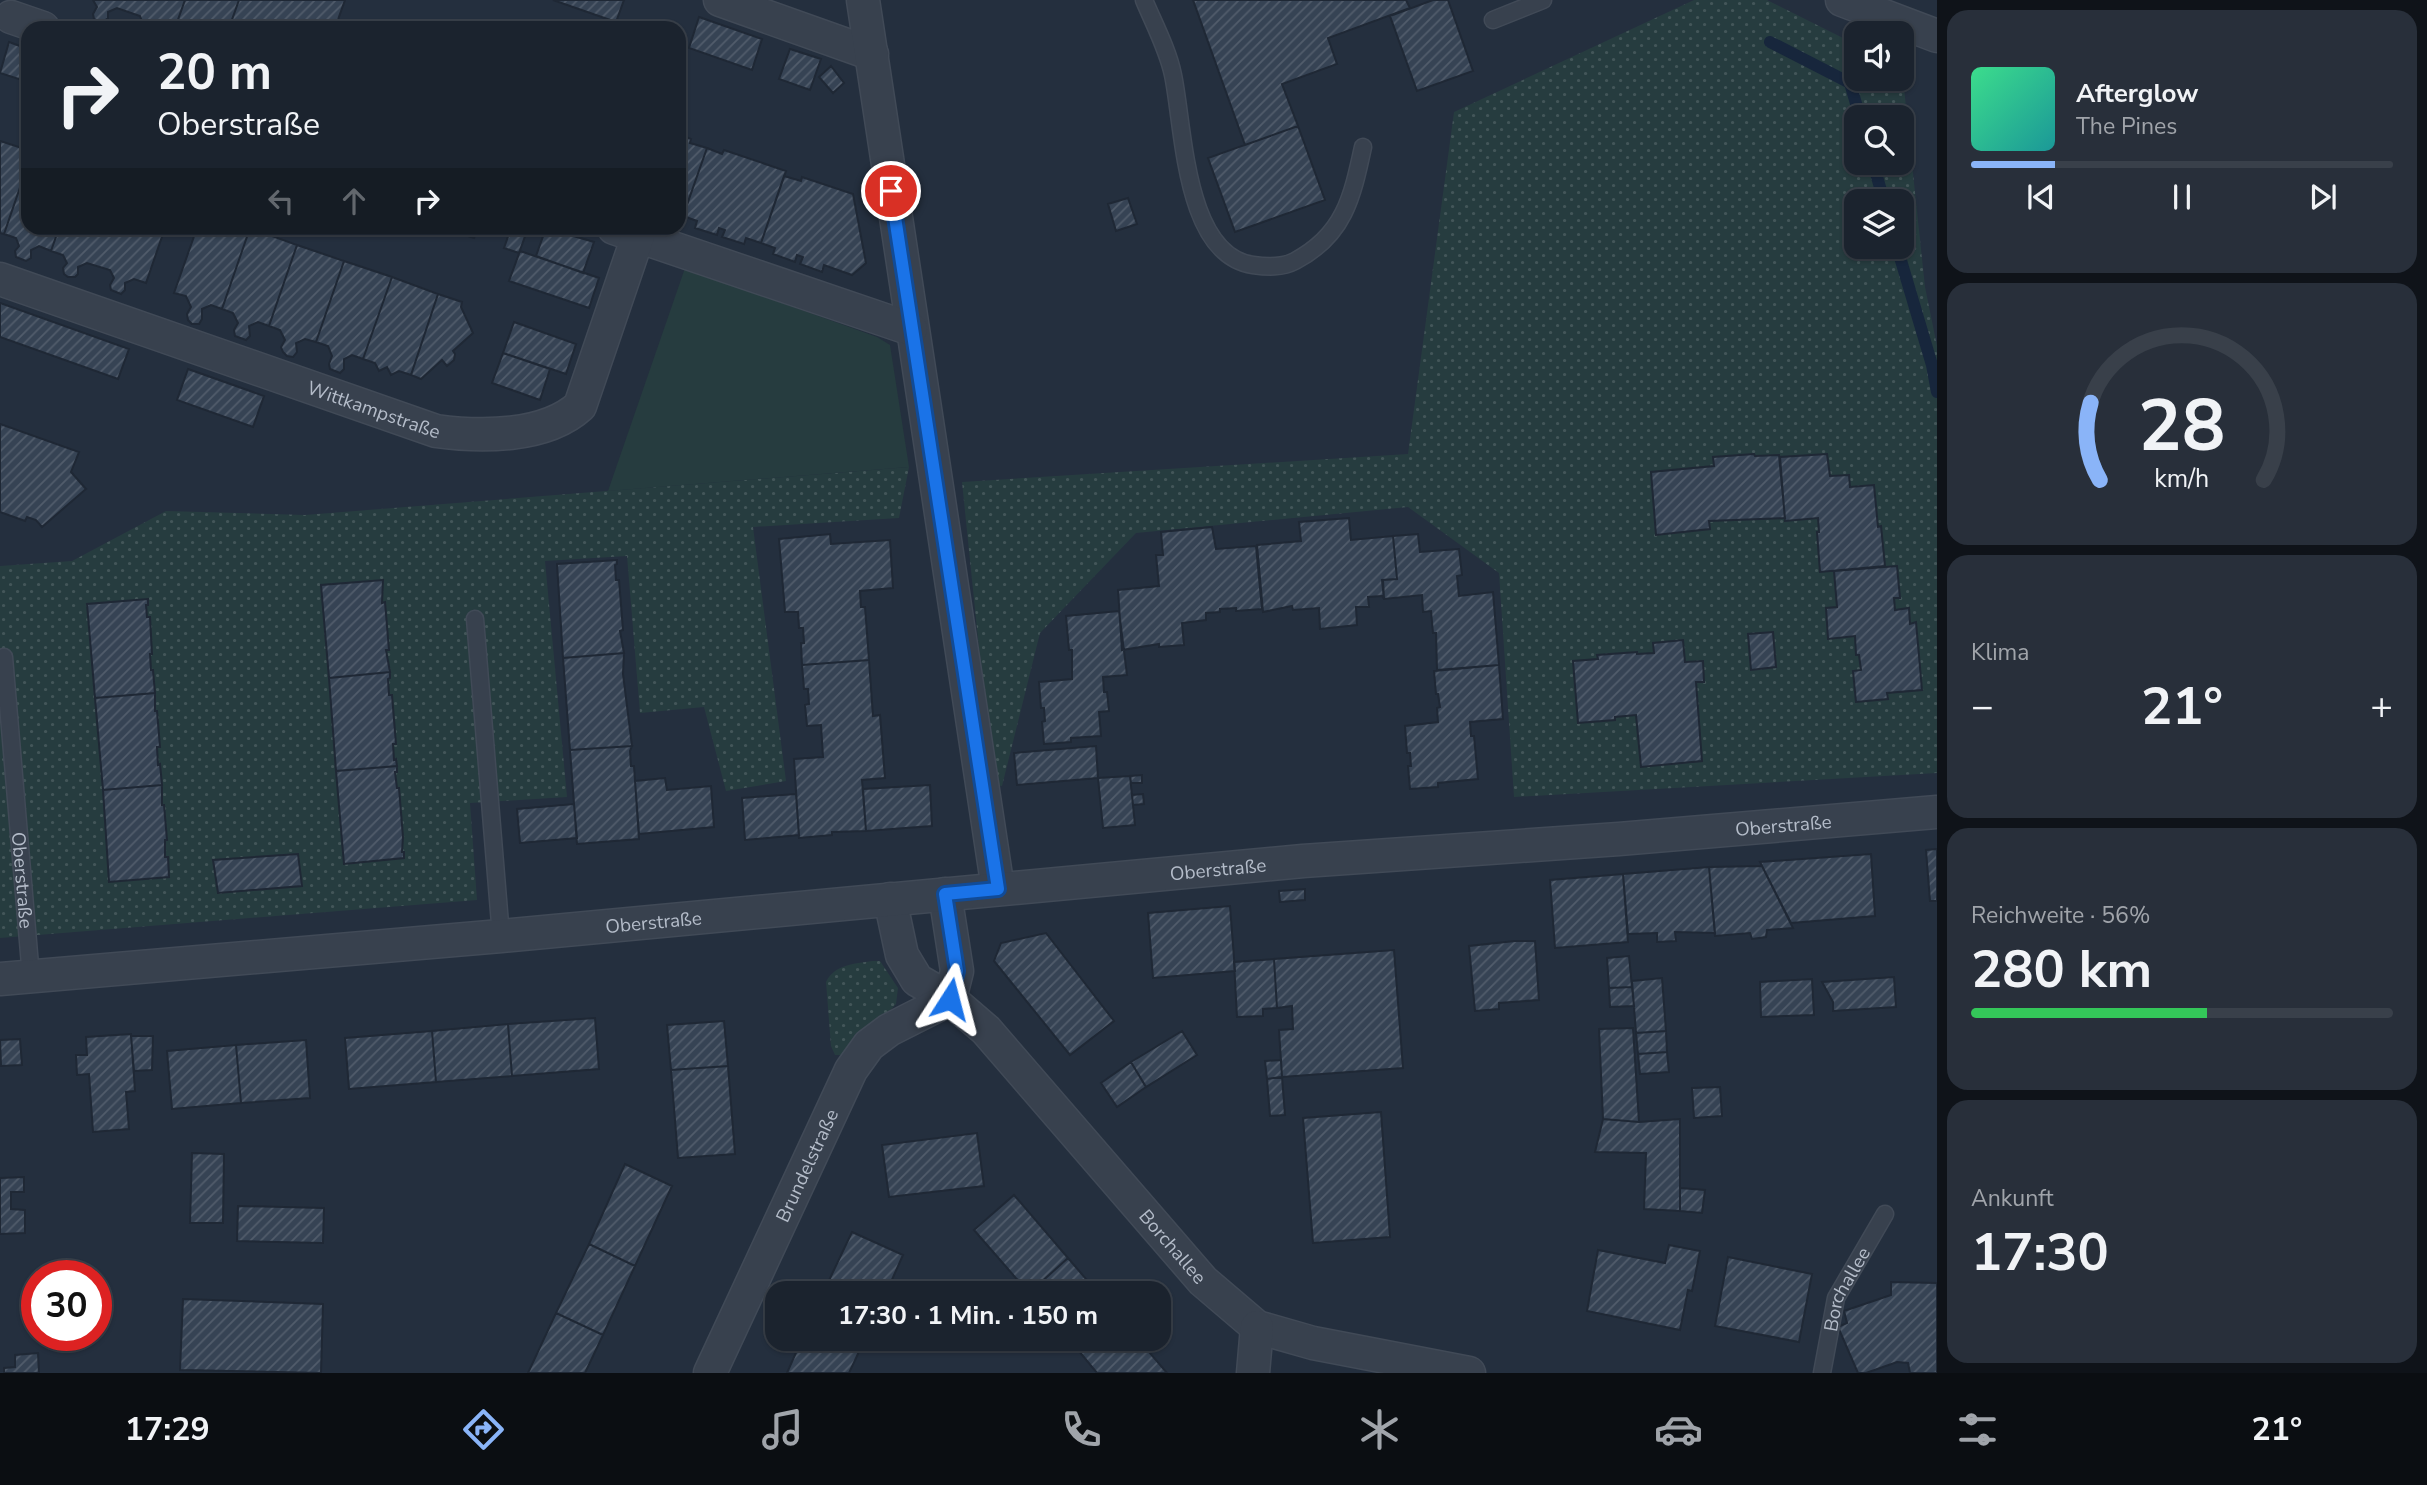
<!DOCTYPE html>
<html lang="de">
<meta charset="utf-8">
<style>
body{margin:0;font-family:"Nunito Sans",sans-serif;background:#282f3a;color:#f1f3f6;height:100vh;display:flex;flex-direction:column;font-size:26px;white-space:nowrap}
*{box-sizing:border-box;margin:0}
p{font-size:23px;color:#a0a4aa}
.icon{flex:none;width:38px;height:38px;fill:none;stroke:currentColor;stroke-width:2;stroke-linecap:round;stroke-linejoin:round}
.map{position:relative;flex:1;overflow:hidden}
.side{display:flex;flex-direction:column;gap:10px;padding:10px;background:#0f1319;width:490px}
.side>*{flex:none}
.top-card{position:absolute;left:21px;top:21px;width:665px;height:214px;border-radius:21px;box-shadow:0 2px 5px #0004,0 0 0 2px #39404a;background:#1b232e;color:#f1f3f6;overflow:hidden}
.controls{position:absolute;left:1844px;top:21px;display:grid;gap:14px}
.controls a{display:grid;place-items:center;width:70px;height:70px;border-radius:14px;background:#1b232e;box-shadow:0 2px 5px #0004,0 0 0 2px #39404a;font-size:35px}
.speed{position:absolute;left:21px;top:1260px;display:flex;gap:14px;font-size:35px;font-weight:700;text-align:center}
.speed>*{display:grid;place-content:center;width:91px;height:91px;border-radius:50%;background:#1b232e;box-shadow:0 2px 5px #0004,0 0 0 2px #39404a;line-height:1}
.speed .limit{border:10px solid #d22;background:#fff;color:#111}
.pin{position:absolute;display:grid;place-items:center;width:60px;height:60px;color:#fff;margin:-30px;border:4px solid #fff;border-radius:50%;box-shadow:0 2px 7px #0007}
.me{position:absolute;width:77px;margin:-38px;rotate:9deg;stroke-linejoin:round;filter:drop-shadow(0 0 5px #0008)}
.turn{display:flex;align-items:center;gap:24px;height:147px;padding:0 21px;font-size:32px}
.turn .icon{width:91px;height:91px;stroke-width:2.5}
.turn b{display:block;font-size:49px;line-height:60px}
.lanes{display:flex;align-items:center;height:66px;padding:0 21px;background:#0003;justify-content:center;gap:35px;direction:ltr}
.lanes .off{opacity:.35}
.big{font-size:52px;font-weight:700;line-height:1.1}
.side .widget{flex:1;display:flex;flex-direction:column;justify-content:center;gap:10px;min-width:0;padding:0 24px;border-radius:21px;background:#282f3a}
.side .dial{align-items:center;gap:0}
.dial svg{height:182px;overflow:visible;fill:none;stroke:#39404a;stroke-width:7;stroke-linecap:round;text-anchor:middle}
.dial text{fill:#f1f3f6;stroke:none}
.song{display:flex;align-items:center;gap:21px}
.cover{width:84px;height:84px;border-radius:10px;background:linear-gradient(135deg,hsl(150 70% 55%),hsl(180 70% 35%))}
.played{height:7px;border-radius:4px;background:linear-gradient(90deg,#8ab4f8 20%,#39404a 20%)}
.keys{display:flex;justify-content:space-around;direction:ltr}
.heat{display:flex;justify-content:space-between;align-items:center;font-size:38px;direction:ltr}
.charge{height:10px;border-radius:5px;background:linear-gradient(90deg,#34c759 56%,#39404a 0)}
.trip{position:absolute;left:765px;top:1281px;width:406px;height:70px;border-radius:21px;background:#1b232e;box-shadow:0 2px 5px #0004,0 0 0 2px #39404a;font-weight:700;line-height:70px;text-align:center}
.tabs{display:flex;height:112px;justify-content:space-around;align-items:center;background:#0b0e12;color:#a0a4aa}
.tabs .icon{width:49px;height:49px}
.tabs .selected{color:#8ab4f8}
.tabs b{font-size:32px;color:#f1f3f6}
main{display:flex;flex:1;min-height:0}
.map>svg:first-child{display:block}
</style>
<main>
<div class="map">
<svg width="1937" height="1373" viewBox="0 0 1937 1373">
<defs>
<pattern id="grass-dots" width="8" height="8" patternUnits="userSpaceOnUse" patternTransform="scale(1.75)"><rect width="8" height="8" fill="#263c3f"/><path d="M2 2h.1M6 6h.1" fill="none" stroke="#435659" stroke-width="1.8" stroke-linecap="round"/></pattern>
<pattern id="building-hatch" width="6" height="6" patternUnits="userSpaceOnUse" patternTransform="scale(1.75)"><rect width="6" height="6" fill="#364354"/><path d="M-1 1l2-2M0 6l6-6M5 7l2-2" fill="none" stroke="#515c6b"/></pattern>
</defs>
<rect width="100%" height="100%" fill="#242f3e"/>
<path fill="url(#grass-dots)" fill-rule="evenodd" d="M1694,0H1767L1857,45V79H1902V69L1925,287L1937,346V773L1514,797L1499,573L1408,507L1136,533L1040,633L1002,786L993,785L962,482L1408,454L1454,112ZM1857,117H1902V163H1857ZM1857,201H1902V247H1857Z
M909,467L899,518L753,527L786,781L726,791L704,707L640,713L627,556L545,561L567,797L470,803L477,900L0,938V566L72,561L166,511L305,515Z
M872,961H880L898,988L896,1004L888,1013L869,1025L842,1055H835L831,1046L826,982C835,964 854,964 872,961Z"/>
<path fill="#263c3f" d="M685,268L877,337L890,345L909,467L608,491Z"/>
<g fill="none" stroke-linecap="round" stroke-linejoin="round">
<path stroke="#17263c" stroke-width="12" d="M1770,42L1850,83L1860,117
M1873,163L1884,201
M1897,247L1932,365L1937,392"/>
</g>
<path fill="url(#building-hatch)" stroke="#1f2835" stroke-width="2" d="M93,0H185L175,28L163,24L156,28H140L143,24L140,16L117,8L108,12V18L103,22L98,21L94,19L93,14L97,7Z
M185,0H239L229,28H175Z
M239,0H345L335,28H229Z
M553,0H624L616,22Z
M1193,0H1406L1410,8L1328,38L1337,64L1282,84L1298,126L1245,145Z
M1433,0H1448L1473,71L1417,91L1390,16Z
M699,17L762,39L752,70L689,48Z
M9,42L28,49V82L0,73Z
M790,49L821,59L810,90L779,79Z
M831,66L844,83L833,93L819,77Z
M1298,126L1325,200L1235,232L1208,158Z
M679,134L691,139L690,143L707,148L683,216L679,214Z
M0,141L28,150V164L4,234L0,233Z
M707,148L722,154L724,150L786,171L761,243L746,238L744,244L722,237L725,230L719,228L717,235L695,228L697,221L683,216Z
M28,164V228H59L51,251L39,246L31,250V258L26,261L16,257L15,251L19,246L16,238L4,234Z
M784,176L801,181L802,177L853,194L866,263L852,275L824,265L822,272L800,264L803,257L797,255L795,262L773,254L775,248L761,243Z
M1128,198L1137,224L1116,231L1108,204Z
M59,228H165L146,283L134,279L125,283V290L121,294L111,290L110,285L114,278L110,270L87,263L78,267V274L75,277H68L64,274L63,268L67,263L63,255L51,251Z
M197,228H250L222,309L211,305L202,309V319L199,324H192L188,320L187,314L191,307L186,296L174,293Z
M250,228L297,245L269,326L258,322L249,326L250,336L246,340L235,336L234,330L238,323L233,313L222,309Z
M444,228H478L474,238Z
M511,228H528L519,253L504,248Z
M546,228L594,242L583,273L536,256Z
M297,245L344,261L316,342L305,339L296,343L297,352L293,357L287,356L283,352L281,347L285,340L280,330L269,326Z
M520,251L599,278L589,308L509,281Z
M344,261L392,277L363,359L352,355L344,359V369L340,373L330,369L329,364L332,356L328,346L316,342Z
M392,277L438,294L411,375L399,371L391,375L387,367L379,371L375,363L363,359Z
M438,294L462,302L461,307L473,333L453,351L455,354L454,360L447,366L442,360L421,379L411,375Z
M0,303L129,349L118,379L0,337Z
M514,322L576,344L566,374L503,353Z
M503,353L550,369L540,400L492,383Z
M188,369L264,396L253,427L177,400Z
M0,424L79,452L71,472L86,489L42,527L36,520L27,517L25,521L0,512Z
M1754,454L1755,456L1779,455L1785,518L1709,521L1710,529L1656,535L1651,472L1714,466L1713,457Z
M1827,454L1830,476L1849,475L1850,487L1874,485L1878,527L1881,526L1885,566L1820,572L1817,532H1819L1818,518L1785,521L1780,457Z
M1349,518L1351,540L1393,536L1397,579L1382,580L1384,599L1382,596L1368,597L1369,607H1356L1357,625L1320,629L1319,608L1293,610L1292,606L1263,612L1257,545L1301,541L1299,522Z
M1212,527L1216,549L1256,546L1262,609L1236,611V608L1220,609V612L1206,613V620L1182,623L1184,645L1159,647V644L1122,650L1118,590L1159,586L1156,555H1163L1161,532Z
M830,534L831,544L890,540L893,588L860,591L861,607H865L869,660L802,665L801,643H804L803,628H799L798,612H785L779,539Z
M1418,534L1420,552L1459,549L1462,575L1457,576L1459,596L1493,592L1499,665L1437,670L1436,633H1433L1431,611L1423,612L1422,595L1384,599L1383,580L1397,579L1393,536Z
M617,560V564L615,565L616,580H619L623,630L620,631L624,653L563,658L557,564Z
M1897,566L1900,598H1894L1895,610L1909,608L1910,624L1916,622L1922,690L1887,693L1888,699L1856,702L1853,671L1861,670L1859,655H1856L1855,636L1828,639L1826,608L1837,607L1834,571Z
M383,580L382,603L385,602L389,650H386L390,672L329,678L321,585Z
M148,599V605H146L147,617H150L152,654H150L151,670H153L155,693L95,698L87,604Z
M1119,611L1127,675L1103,677L1104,692H1107L1109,711L1099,712L1101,736L1071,738V742L1044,744L1042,722L1045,721L1044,708H1041L1039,682L1072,679V650H1069L1066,616Z
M1773,632L1776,667L1751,670L1748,634Z
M1683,640L1685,662L1703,661L1704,682H1696L1702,761L1641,767L1636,715L1615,717V720L1578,723L1573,661L1598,659L1597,655L1637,652V654L1654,653L1653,643Z
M624,653L623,674L632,746L570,750L563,658Z
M869,660L873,716L880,715L885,778L862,780L866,831L832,832V835L799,838L794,759L823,757L821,725L807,726L805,705L809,704L808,689H804L802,665Z
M1499,665L1503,719L1470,722L1471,736H1474L1478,779L1438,783V787L1410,789L1408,766H1411L1410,753H1407L1405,726L1438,722L1437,708L1440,707L1438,694H1436L1434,671Z
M390,672V678L388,679L389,695H392L396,744H393L394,760L396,759L397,766L336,771L329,678Z
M155,693V711H157L160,747H157L158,765L160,764L162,785L103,790L95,698Z
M632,746L630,751L631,766H634L639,839L577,844L570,750Z
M1096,746L1098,778L1017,785L1014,753Z
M397,766V772H395L397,788H399L403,837L402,852H404V858L344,864L336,771Z
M1142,775V783H1131L1130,776Z
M1130,776L1135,825L1103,828L1098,778Z
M665,778L667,790L711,786L714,827L639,834L635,781Z
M162,785V805H164L167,840H165V857H168L169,877L109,882L103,790Z
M930,785L932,826L866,831L863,789Z
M796,794L799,835L745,840L742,798Z
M1143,794L1144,804L1133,805L1132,795Z
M574,804L577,838L520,843L517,809Z
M1937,849V901H1930L1926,850Z
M298,854L302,886L218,893L213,860Z
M1871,854L1875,916L1791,923L1760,862Z
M1762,866L1793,928L1767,930L1766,937L1752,939L1750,933L1715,936L1709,867Z
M1709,867L1715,933L1675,932L1676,941L1657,942V933L1628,934L1623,874Z
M1623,874L1628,942L1555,948L1550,880Z
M1305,889V900L1280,902L1279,891Z
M1230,906L1235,971L1153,978L1148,913Z
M1046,933L1114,1021L1070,1055L994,961L1001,943Z
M1515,941H1535L1539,1000L1499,1003V1009L1475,1011L1469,946Z
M1394,950L1403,1068L1282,1077L1279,1030L1293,1029L1292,1006L1277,1008L1274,959Z
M1629,956L1632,987L1609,988L1607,958Z
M1274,959L1277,1008L1263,1009V1016L1237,1017L1234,962Z
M1894,977L1896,1007L1833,1011V1002L1822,982Z
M1662,978L1666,1031L1636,1033L1632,981Z
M1812,979L1814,1015L1761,1017L1760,982Z
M1632,987L1634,1006L1610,1007L1609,988Z
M595,1018L599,1069L512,1076L508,1024Z
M724,1021L728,1066L671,1070L667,1025Z
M508,1024L512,1076L436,1082L432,1031Z
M1633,1028L1639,1122L1603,1119L1599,1029Z
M432,1031L436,1082L349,1089L345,1038Z
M1182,1031L1197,1055L1146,1087L1131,1062Z
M1666,1031L1667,1052L1638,1054L1636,1033Z
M131,1034L135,1091L126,1092L129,1129L93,1132L89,1074L77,1075L76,1055H87L86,1037Z
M131,1036H153L152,1070L134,1071Z
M20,1039L22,1065L1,1066L0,1040Z
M306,1040L310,1098L241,1103L236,1045Z
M236,1045L241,1103L172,1109L167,1051Z
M1667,1052L1669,1072L1640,1074L1638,1054Z
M1281,1060L1282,1077L1267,1079L1265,1061Z
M1131,1062L1146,1087L1117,1107L1101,1083Z
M728,1066L735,1154L678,1158L671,1070Z
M1282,1077L1285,1115L1270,1116L1267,1079Z
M1720,1087L1722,1116L1694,1118L1692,1088Z
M1381,1112L1390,1237L1313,1243L1303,1118Z
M1603,1119L1639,1122L1680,1119V1211L1644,1209L1646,1153L1595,1152Z
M977,1133L984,1186L889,1197L882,1145Z
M192,1153L224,1154L223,1223H190Z
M625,1164L672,1186L635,1266L589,1244Z
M24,1177V1192H11V1209L25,1210V1233L0,1234V1178Z
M1680,1188L1705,1190L1702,1213L1680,1211Z
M1014,1195L1068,1258L1029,1293L974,1230Z
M238,1206L324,1208L323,1243L237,1241Z
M852,1232L903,1255L886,1293H823Z
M589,1244L635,1266L603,1335L556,1313Z
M1669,1245L1700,1251L1692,1291L1688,1290L1680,1330L1587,1311L1598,1250L1665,1263Z
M1728,1257L1812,1274L1799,1342L1715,1326Z
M1068,1258L1098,1293H1029Z
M1891,1282L1937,1283V1373H1910L1908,1363L1897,1362L1866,1373H1858L1838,1327L1847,1323L1844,1311L1891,1295Z
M183,1299L323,1304L321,1373L180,1370Z
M556,1313L603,1335L585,1373H528Z
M802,1339H865L849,1373H787Z
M1068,1339H1092L1078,1350Z
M1092,1339H1138L1167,1373H1097L1078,1350Z
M38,1353L39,1373H4V1368L15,1367V1355Z"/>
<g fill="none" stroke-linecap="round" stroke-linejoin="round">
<defs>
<g id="lane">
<path d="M1144,0C1154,24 1168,50 1173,75C1184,127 1184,255 1253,265C1267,267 1282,268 1295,261C1344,235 1352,198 1363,147"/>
<path d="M1493,20L1543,0"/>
<path d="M475,619L501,936"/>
<path id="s1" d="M4,657L31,977"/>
<path id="s2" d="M1822,1373L1836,1298L1885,1214"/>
</g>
<g id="street">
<path d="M720,0L872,54"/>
<path d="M863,0L998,889"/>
<path d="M1842,0L1937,36"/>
<path d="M11,17L43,28"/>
<path d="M614,228L911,329"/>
<path id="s3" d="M0,279L436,431C480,437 545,438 580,406L638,236"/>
<path d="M945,894L957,971L950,999"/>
<path id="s4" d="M890,899L902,955L917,980L950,999L986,1030L1203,1281L1257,1327L1313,1343L1469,1373"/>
<path id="s5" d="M0,979L501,936L1303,861L1619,839L1937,812"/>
<path id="s6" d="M710,1373L851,1070L869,1045L889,1030L950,999"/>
<path d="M1253,1373L1257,1327"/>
</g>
</defs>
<use href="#lane" stroke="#414a57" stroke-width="19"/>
<use href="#street" stroke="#414a57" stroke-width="35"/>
<use href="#lane" stroke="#38414e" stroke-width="16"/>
<use href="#street" stroke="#38414e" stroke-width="32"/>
</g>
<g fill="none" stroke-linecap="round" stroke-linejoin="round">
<defs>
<path id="route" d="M891,191L998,889L945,894L957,971L950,999"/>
</defs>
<use href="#route" stroke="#114b97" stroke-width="18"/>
<use href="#route" stroke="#1a73e8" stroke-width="12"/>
</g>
<g text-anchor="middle" stroke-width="7" stroke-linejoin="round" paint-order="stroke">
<g font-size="19" fill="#b4bcc9" stroke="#1d2633">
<text dy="7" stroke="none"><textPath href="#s3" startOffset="396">Wittkampstraße</textPath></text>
<text dy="7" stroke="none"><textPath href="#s5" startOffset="1790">Oberstraße</textPath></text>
<text dy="7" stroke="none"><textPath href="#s5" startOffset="1223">Oberstraße</textPath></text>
<text dy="7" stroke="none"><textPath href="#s1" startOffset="224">Oberstraße</textPath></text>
<text dy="7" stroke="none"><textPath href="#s5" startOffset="656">Oberstraße</textPath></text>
<text dy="7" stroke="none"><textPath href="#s6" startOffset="229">Brundelstraße</textPath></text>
<text dy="7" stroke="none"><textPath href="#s4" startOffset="458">Borchallee</textPath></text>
<text dy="7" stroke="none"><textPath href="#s2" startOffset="88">Borchallee</textPath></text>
</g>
</g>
</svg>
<div class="controls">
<a><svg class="icon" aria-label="sound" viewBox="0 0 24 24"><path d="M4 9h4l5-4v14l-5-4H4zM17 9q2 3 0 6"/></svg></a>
<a><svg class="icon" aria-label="search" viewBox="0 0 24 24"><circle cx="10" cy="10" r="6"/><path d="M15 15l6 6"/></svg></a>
<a><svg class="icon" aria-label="layers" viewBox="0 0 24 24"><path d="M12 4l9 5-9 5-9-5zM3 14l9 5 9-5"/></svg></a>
</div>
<div class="speed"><div class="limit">30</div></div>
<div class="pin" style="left:891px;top:191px;background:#d93025"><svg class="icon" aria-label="arrive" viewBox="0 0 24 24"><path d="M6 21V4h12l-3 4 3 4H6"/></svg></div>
<svg class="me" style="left:950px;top:999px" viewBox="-20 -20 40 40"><path d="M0-17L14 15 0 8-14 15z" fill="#1a73e8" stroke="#fff" stroke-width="4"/></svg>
<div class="trip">17:30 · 1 Min. · 150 m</div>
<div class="top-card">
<div class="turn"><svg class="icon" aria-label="right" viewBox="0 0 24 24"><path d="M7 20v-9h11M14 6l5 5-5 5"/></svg><div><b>20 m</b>Oberstraße</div></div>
<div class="lanes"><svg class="icon off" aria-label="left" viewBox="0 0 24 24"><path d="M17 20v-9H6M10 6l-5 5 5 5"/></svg><svg class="icon off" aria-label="ahead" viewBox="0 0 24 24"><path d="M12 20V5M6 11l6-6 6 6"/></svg><svg class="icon" aria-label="right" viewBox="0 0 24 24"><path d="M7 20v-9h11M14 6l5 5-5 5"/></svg></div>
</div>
</div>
<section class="side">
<div class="widget">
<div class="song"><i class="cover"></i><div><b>Afterglow</b><p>The Pines</p></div></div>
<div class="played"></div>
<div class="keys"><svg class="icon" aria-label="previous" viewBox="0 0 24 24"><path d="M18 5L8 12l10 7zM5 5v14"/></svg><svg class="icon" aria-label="pause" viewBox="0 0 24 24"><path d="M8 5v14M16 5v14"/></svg><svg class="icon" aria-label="next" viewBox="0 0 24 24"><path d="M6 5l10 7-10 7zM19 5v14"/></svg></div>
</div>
<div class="widget dial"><svg viewBox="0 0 100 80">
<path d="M14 69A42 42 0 1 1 86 69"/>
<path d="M14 69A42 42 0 0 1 10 35" stroke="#8ab4f8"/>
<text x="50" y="56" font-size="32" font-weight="700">28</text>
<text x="50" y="72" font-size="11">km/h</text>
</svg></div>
<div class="widget"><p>Klima</p>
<div class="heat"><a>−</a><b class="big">21°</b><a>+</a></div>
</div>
<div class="widget"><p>Reichweite · 56%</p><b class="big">280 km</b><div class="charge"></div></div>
<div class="widget"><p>Ankunft</p><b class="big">17:30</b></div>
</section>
</main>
<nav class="tabs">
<b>17:29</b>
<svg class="icon selected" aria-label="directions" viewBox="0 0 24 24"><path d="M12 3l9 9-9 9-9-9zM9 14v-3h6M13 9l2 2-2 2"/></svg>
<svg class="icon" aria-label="music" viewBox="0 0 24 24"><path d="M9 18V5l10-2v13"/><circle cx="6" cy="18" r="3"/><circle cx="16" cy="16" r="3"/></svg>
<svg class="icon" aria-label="phone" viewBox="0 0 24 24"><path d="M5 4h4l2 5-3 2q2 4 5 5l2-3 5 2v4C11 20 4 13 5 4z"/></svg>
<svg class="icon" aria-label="climate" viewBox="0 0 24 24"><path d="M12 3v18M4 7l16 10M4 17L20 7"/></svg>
<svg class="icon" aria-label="car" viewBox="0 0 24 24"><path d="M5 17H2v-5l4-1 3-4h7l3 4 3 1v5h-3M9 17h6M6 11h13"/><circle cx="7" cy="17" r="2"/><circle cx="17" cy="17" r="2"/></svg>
<svg class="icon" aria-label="filters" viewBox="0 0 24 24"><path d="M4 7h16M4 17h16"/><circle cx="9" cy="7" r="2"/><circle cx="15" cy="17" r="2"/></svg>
<b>21°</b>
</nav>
